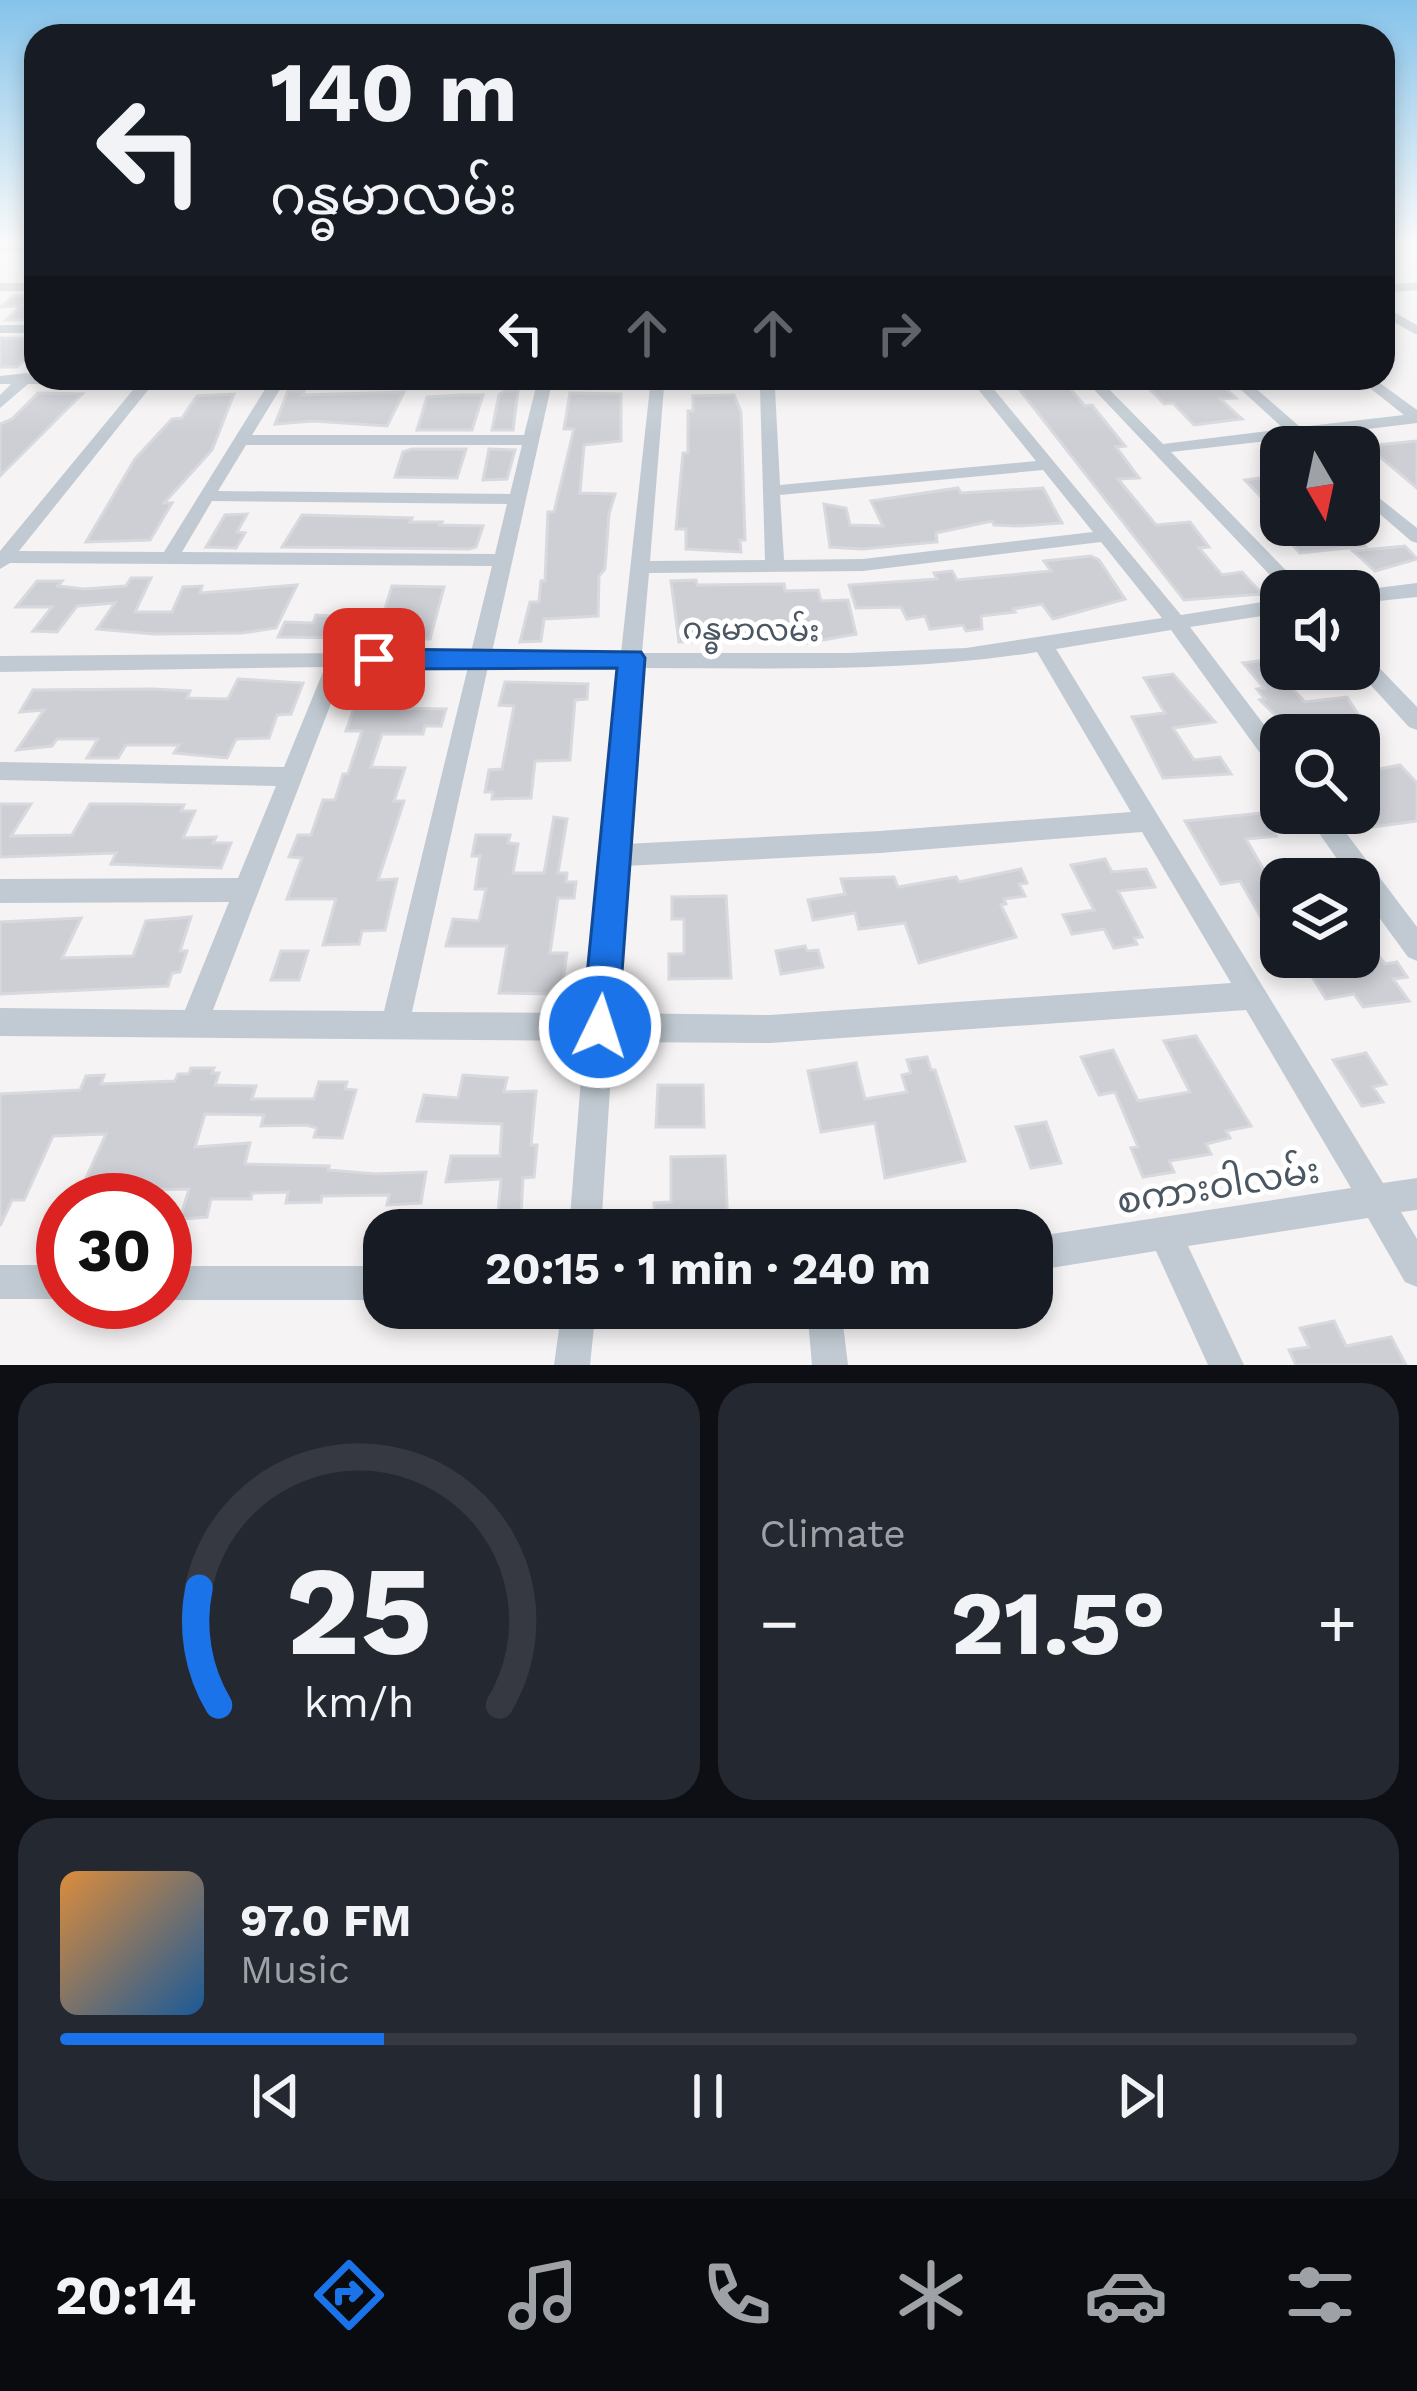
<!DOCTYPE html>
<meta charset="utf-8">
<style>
body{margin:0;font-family:"Work Sans","Noto Sans Myanmar",sans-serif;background:#242831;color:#f1f3f6;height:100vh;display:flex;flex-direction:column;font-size:45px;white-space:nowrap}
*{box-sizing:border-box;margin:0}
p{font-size:39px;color:#9ea1a6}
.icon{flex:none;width:66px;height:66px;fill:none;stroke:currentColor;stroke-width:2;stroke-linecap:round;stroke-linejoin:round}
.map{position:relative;height:1365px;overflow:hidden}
.details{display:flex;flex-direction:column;gap:18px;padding:18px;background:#0d0f14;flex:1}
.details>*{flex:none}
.top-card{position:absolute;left:24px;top:24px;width:1371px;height:366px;border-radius:36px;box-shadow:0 6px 18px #0003;background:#171b24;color:#f1f3f6;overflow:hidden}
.needle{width:78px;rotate:171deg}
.fabs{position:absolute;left:1260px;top:426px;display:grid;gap:24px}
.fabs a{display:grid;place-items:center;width:120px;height:120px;border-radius:24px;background:#171b24;box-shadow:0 6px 18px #0003;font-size:60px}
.speed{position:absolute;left:36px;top:1173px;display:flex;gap:24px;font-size:60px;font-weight:700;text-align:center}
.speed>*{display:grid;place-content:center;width:156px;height:156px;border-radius:50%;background:#171b24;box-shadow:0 6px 18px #0003;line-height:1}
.speed .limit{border:18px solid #d22;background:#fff;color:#111}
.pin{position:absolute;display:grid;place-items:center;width:102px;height:102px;color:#fff;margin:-51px;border-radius:24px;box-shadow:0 6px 18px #0006}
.me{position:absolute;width:132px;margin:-66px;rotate:4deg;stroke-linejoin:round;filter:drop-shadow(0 0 9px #0008)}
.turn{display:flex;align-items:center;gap:42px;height:252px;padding:0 48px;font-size:54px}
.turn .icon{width:156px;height:156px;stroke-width:2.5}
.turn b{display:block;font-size:84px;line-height:102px}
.lanes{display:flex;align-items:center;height:114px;padding:0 48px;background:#0003;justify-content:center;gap:60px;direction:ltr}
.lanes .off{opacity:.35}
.big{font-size:90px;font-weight:700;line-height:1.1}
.details .tile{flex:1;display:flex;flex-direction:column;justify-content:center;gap:18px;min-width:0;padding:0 42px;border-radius:36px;background:#242831}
.details .dial{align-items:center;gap:0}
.dial svg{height:312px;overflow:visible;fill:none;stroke:#363941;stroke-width:7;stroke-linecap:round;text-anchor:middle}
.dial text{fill:#f1f3f6;stroke:none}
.song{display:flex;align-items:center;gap:36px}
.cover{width:144px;height:144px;border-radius:18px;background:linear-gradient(135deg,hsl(30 70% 55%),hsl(210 70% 35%))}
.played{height:12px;border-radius:6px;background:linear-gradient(90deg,#1a73e8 25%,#363941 25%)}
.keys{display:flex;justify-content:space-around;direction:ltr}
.heat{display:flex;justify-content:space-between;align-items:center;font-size:66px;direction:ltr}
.details .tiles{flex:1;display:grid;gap:18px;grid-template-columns:1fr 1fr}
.tile:last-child{grid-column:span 2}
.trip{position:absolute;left:363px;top:1209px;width:690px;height:120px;border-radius:36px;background:#171b24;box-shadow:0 6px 18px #0003;font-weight:700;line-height:120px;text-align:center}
.tab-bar{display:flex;height:192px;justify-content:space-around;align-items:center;background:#090b0e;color:#9ea1a6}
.tab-bar .icon{width:84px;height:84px}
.tab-bar .current{color:#1a73e8}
.tab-bar b{font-size:54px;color:#f1f3f6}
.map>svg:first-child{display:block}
</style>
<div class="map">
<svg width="1417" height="1365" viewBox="0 0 1417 1365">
<rect width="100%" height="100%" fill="#f5f3f3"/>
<path fill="#cdcfd5" stroke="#d7d9de" stroke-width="3" d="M13,296H36V320H6L21,306L1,307Z
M0,338H36V349L17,367H0Z
M1148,378H1214L1236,398L1220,399L1242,419L1194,425L1173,403L1164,404L1144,383L1152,382Z
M1038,383L1066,384L1085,406L1092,405L1125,446L1116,447L1139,478L1118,479L1156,525L1190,522L1209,547L1199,548L1222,575L1242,572L1262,594L1184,600L1016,385Z
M288,391H304L302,395L404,392L387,426L314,421L275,424Z
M505,391H518L513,430H492L499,395Z
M38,393L82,394L0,476V424L12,419Z
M570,393L621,394V441L584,445L580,493L615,494L609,514L605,569L599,576L598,616L544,619L541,641L520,642L530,602H539L541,581H545L548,512H554L574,429H564Z
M234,394L212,450L164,503H172L150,540L86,542L135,459L172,419L182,418L197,396Z
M461,395H483L472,430H417L427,397Z
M734,395L741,412L745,540H740L741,552L686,549V529H676L683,453H688V411H693V396Z
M1417,441V488L1367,446Z
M412,449H466L457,478L395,477L403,452Z
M489,449L515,450L507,479L483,480Z
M1281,475V518L1245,480Z
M958,488L961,493L1043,488L1062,523L1020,526L994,525L992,521L936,533L937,542L862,549L830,547L824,504L846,508L850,525L883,526L871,501Z
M247,514L237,532L245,533L236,548L206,547L225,515Z
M302,515L412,518L410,522H442L440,525L483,526L476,547L469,549L282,547Z
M1300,529L1304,533L1347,529L1365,546L1300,553L1279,531Z
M1405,546L1417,559L1375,571L1353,551Z
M1091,556L1099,560L1125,599L1053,619L1042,604L1013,609L1015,612L981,616L982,629L966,631L963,625L930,629L925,616L907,619L901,607L856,608L849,585L937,579L934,573L952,571L957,580L1051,571L1044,561Z
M131,578H151L135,612H172L183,587L202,586L200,593L297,585L276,628L242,633L154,634L97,629L115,603L77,606L57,632L33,631L52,607H16L37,581H62L58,586L84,589L126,586Z
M696,580L697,585L784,584L785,591L818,590L821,601L848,600L856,634L801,644L800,636L679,642L671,581Z
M392,586L444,587L430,639L278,637L285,622L313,623L316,615L382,619Z
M1266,660L1305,702L1347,697L1368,730L1302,735L1297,729L1290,730L1260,700L1265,699L1257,689L1264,688L1243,663Z
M1173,674L1215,722L1173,728L1194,760L1220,757L1231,774L1163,778L1132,717L1165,713L1144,678Z
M238,679L303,683L291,714L277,715L269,738L236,739L227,758L174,753L179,745H126L118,758H87L98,739H57L52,746L17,750L44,710L20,712L33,690L153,689L190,691L187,698L228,699Z
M393,681L385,708L446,709L441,726H425L423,734H382L371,767L405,768L394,801H404L378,880L397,879L385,930L362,931L359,944L323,945L336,899H287L302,858L289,857L298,835H311L323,800H335L343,774H348L362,731H346L363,682Z
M505,682L588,684L587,699L575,700L570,760L535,761L531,798L492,799L493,792H485L489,770L502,769L514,706L499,705Z
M1400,765L1417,783V821L1366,828L1359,819V773Z
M0,804H31L11,836L72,835L90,804H133L184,805L181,811H195L183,838L216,837L213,843H231L221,868L111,864L116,853L0,857Z
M1261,813L1276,836L1246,839L1281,900V924L1266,926L1240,881L1221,884L1185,821Z
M554,817L567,819L558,873H567L566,882H576L574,898H558L550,953H567L561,994L499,993L507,946H446L453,919L479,921L486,889H475L480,856H472L476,835H510L508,843L518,844L513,873H544Z
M1105,859L1112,872L1146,869L1155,887L1118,891L1142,937L1134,938L1137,944L1114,948L1104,929L1072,934L1063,915L1094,910L1071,865Z
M1021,869L1027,883L1019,884L1025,896L1004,899L1006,904L1001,905L1016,937L919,963L905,923L859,929L855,913L813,920L808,900L845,894L841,879L894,877L898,887L956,877L959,882Z
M726,896L731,978L669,979V954H684V919H672V897Z
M191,917L180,951H187L180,972L172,973L168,986L0,994V922L81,918L62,958L133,956L146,921Z
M805,946L807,951L818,950L823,967L781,974L776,951Z
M1372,947L1385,964L1397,962L1407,977L1393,979L1409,1001L1363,1007L1354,994L1326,999L1306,967L1334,962L1331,957H1359V949Z
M281,951H308L299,980H271Z
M1196,1036L1251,1126L1226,1131L1230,1138L1206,1144L1211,1154L1169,1161L1174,1172L1143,1177L1131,1148L1138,1147L1115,1092L1099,1095L1081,1057L1113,1050L1138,1101L1190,1092L1164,1041Z
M1366,1053L1386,1084L1373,1087L1383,1102L1362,1106L1333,1060Z
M927,1057L931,1070H935L965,1161L885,1178L875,1123L821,1132L808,1071L856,1063L865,1099L907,1092L902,1075L911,1073L907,1060Z
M191,1068H214L212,1073H219L215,1085L256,1086L252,1099H314L319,1082H347L345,1089L356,1090L342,1138L314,1137L317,1128L306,1125L261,1126L264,1115L205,1114L195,1147L250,1143L245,1164L329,1166L328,1170L376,1174L426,1172L421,1203L387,1205L389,1195L322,1196L321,1202L286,1203L288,1192L252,1193L251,1199H211L207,1217L180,1219L189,1189L120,1190L115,1200H76L106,1134L53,1136L24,1200H12L0,1226V1094L80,1090L86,1076L104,1075L101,1084L175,1081L178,1074H189Z
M463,1075L507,1078L504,1092L536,1091L531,1145H537L534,1177L523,1178L521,1213L498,1215L501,1179L446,1182L451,1156H500L502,1124L417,1121L424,1095L458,1098Z
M658,1085H703L704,1127H656Z
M1046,1122L1061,1163L1031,1168L1016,1127Z
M725,1156L728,1230H654V1203L671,1202V1157Z
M1334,1321L1346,1346L1391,1337L1406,1365H1296L1289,1350L1309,1347L1300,1328Z"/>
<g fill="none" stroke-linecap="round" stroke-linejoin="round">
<path fill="#c1cad2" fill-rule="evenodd" d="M0,244H36V252H0Z
M1417,282V290L1383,293V285Z
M0,283H36V291H0Z
M1383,306L1417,325V335L1383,316Z
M0,325H36V333H0Z
M27,373L36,378H989L987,381L1181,615L1281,599V613L1190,627L1281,747V773L1273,771L1171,630L1056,649L1383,1183L1417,1178V1210L1401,1212L1417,1239V1287L1405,1282L1368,1218L1188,1246L1244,1365H1208L1156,1251L1032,1271V1237L1351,1188L1246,1010L770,1043L613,1042L601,1230H569L584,1041L0,1036V1008L185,1010L229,902L0,903V879L238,878L276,786L0,780V762L284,767L325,667L0,672V656L471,652L492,566L10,563L0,569V551L137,385L28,384L0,408V395L11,384H0V376ZM973,383L1036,461L780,485L775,388H910ZM152,385L267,386L164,552L19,551ZM282,386L536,387L524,435H252ZM551,387H650L621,653L492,652ZM664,387L760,388L765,560L650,561ZM246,445H522L510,494L218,491ZM1043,470L1093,532L863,559L784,560L780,495ZM212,501L507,504L495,554L182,552ZM1101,542L1162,618L966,648L849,653H642L649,573L863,571ZM1037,652L1131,812L880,831L625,844L640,668C773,668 906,673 1037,652ZM345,667H468L384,1011L213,1010ZM488,667L620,668L587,1013L412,1012ZM1142,832L1231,983L770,1015L615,1013L624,866L880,853Z
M1083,378H1098L1163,444L1284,429L1228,378H1244L1300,427L1404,415L1357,378H1373L1417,410V423L1310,436L1321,447H1304L1293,438L1171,452L1306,591H1285Z
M1359,482L1417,528V543L1411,541L1359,496Z
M1417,583V597L1359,603V591H1353Z
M1359,651L1366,654L1417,707V730L1409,727L1356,669H1359Z
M1305,813H1331L1417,927V961L1408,957L1359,890V879H1351Z
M0,1265H63V1299H0Z
M165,1266H384V1300H165Z
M562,1308H596L590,1365H554Z
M807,1308H841L848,1365H812Z"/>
</g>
<linearGradient id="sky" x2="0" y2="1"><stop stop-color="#85c3ea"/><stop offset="0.56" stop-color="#fafafa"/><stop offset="1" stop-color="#fafafa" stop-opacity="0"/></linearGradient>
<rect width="1417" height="435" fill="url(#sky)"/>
<path fill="#1a73e8" stroke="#114b97" stroke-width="3" d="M374,649L641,652L645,658L618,1027L613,1040L600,1045L587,1040L582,1027L617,668L374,669L360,659Z"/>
<g text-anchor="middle" stroke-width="10" stroke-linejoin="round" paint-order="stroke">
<g font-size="30" fill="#4a5661" stroke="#fff">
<text transform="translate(751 630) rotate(1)" y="10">ဂန္ဓမာလမ်း</text>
</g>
<g font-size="36" fill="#4a5661" stroke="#fff">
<text transform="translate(1218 1185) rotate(-9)" y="13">စကားဝါလမ်း</text>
</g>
</g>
</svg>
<div class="fabs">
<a><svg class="needle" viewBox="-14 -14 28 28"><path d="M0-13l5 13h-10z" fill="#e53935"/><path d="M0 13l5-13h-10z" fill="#9ea1a6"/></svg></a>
<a><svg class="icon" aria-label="sound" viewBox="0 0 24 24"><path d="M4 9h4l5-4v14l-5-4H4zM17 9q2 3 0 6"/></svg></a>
<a><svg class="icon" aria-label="search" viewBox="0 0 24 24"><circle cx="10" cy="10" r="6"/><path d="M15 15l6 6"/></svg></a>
<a><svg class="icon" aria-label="layers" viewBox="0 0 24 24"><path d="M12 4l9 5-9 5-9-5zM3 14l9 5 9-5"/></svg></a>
</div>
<div class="speed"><div class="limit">30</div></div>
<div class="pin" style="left:374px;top:659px;background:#d93025"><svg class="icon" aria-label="arrive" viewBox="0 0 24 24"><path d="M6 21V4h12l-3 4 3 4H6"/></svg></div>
<svg class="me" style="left:600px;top:1027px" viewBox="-20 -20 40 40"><circle r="17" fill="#1a73e8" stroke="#fff" stroke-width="3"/><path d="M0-11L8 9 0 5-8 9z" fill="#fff"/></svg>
<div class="trip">20:15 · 1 min · 240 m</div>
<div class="top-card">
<div class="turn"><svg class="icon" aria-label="left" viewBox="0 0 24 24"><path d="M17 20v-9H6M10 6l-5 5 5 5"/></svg><div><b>140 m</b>ဂန္ဓမာလမ်း</div></div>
<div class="lanes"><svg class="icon" aria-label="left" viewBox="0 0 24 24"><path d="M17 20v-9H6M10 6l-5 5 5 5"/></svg><svg class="icon off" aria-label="ahead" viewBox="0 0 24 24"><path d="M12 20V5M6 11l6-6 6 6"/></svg><svg class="icon off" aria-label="ahead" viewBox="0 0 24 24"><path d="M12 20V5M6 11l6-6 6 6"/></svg><svg class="icon off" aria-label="right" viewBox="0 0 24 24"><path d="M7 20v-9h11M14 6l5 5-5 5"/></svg></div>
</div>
</div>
<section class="details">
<div class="tiles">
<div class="tile dial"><svg viewBox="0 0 100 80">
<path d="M14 69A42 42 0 1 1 86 69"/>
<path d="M14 69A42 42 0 0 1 9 39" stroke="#1a73e8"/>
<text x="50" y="56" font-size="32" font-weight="700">25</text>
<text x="50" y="72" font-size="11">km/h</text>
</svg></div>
<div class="tile"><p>Climate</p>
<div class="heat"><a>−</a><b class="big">21.5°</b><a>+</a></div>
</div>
<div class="tile">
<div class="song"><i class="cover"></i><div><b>97.0 FM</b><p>Music</p></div></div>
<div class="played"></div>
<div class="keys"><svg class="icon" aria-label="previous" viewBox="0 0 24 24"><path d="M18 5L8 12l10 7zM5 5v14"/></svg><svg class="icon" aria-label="pause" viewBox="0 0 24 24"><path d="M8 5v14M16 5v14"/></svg><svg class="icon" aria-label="next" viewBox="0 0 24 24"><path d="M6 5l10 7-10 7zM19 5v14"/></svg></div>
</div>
</div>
</section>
<nav class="tab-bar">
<b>20:14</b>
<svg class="icon current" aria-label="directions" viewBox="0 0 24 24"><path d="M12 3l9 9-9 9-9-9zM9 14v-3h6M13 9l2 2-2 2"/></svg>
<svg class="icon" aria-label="music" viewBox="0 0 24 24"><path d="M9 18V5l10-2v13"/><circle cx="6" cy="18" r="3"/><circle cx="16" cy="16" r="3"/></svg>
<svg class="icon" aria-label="phone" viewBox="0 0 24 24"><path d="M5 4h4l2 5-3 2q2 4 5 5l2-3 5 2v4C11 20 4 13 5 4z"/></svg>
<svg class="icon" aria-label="climate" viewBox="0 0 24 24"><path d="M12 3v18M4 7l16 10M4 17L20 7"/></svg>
<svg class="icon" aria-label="car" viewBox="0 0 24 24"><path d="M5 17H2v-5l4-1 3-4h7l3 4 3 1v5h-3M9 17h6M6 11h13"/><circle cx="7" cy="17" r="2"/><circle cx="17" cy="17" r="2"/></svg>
<svg class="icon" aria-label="filters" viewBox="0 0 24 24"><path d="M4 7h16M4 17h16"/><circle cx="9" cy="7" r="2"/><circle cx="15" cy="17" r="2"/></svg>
</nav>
